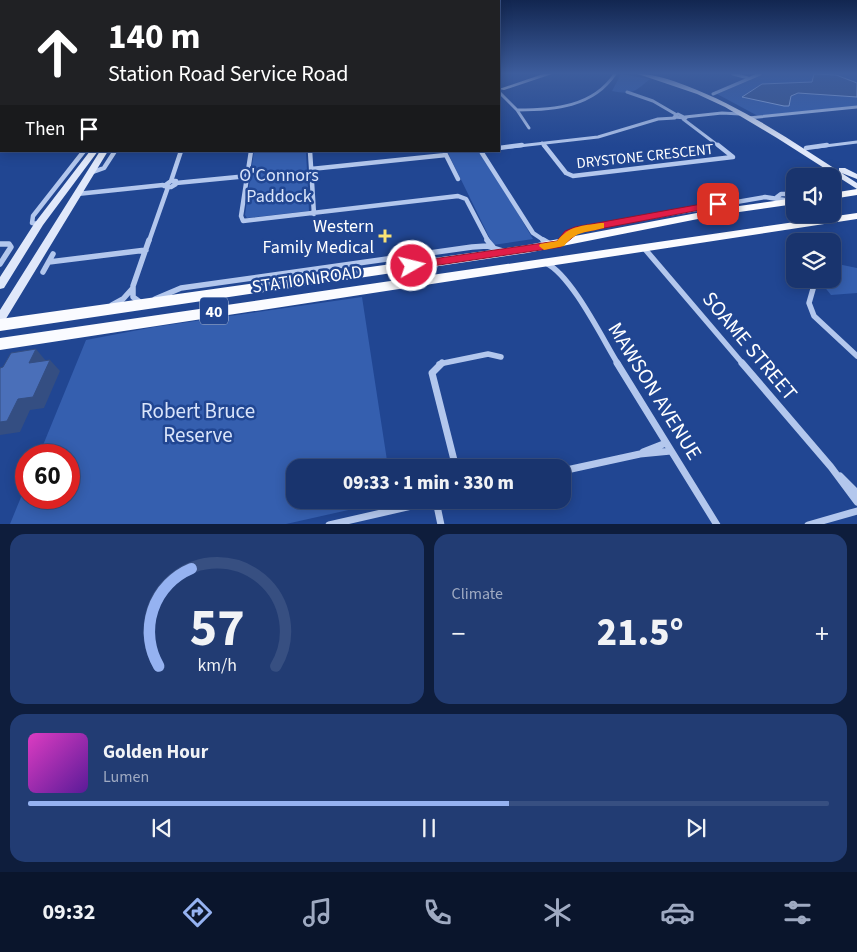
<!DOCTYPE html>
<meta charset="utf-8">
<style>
body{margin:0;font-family:"Source Sans 3",sans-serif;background:#223c73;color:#f1f3f6;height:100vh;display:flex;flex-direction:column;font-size:19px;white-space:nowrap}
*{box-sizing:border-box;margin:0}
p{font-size:16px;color:#9faac2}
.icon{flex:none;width:28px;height:28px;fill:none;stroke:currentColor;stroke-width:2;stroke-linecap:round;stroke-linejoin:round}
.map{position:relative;height:524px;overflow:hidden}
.details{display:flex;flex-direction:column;gap:10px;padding:10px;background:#0e1d3c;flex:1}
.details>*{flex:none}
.guide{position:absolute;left:0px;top:0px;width:500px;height:152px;box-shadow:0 2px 12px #0003,0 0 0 1px #374f81;background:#202124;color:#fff;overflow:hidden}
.buttons{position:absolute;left:786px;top:168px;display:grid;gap:10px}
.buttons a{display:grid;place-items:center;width:55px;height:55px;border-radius:10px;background:#19346e;box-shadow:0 2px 12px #0003,0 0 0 1px #374f81;font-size:25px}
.speed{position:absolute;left:15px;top:444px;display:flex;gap:10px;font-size:25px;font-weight:700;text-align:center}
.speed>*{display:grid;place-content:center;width:65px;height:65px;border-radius:50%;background:#19346e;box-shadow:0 2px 12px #0003,0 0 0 1px #374f81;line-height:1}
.speed .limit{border:8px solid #d22;background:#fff;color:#111}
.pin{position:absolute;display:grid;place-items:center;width:42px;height:42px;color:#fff;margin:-21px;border-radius:10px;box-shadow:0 2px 8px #0006}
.me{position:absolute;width:55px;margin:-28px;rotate:82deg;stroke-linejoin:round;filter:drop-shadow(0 0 4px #0008)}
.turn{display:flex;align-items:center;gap:18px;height:105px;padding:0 25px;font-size:22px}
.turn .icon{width:65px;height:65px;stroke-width:2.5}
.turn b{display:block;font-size:35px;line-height:42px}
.then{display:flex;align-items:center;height:48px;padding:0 25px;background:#0003;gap:10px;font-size:19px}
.big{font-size:38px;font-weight:800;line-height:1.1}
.details .card{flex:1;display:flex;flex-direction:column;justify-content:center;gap:8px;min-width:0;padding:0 18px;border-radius:15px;background:#223c73}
.details .dial{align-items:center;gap:0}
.dial svg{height:130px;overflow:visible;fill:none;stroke:#374f81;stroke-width:7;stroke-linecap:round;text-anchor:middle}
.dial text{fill:#f1f3f6;stroke:none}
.song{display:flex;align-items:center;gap:15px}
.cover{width:60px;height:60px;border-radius:8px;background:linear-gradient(135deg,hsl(310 70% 55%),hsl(270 70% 35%))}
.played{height:5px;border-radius:2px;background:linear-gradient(90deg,#95b2f1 60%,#374f81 60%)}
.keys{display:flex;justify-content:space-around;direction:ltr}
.heat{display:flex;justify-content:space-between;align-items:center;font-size:28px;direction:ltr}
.details .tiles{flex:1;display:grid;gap:10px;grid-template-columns:1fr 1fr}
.card:last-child{grid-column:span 2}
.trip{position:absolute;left:286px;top:459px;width:285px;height:50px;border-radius:15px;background:#19346e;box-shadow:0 2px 12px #0003,0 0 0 1px #374f81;font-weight:800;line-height:50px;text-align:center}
.menu{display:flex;height:80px;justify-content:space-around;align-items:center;background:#0a152c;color:#9faac2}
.menu .icon{width:35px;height:35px}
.menu .selected{color:#95b2f1}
.menu b{font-size:22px;color:#f1f3f6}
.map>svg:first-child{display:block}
</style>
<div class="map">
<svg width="857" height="525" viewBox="0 0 857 525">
<rect width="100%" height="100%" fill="#214692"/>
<path fill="#355faf" d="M621,74L650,79C634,92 633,95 612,91Z
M764,74H857V106L758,116L717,94Z
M254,151H306L309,211L247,218L245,215Z
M447,151H481L533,239L493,245Z
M833,263L857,268V293L831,295L823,285V279H832Z
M362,297L388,467L295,468V500H393L286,524H10L26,485V498H69V455H39L86,340L154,327Z"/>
<path fill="#39548b" stroke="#a7c0ee" d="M814,74L836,75L857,83V97L798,93L791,96L789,106H784L742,97L762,84L812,82Z"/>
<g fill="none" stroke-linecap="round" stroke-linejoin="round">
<path stroke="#b3c7ed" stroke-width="3" d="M733,74L748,78
M499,92L517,110C554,110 593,107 615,74
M627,92L653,101L677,115
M713,94L760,74
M517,110L529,128
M678,114L686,118L674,117Z
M685,117L722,113L740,114
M748,118L857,107
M683,119L720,147
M542,143L545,147
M510,147L598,137L658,119L675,118
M817,147L857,142"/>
<path stroke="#b3c7ed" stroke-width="4.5" d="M544,145L566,173L573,176L733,157L718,145
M0,148L1,146
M499,148L522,145
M806,148L827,145
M251,151L241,216L243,221L458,196L466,199L488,241
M310,151L314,214
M444,151L458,179
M482,153L533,233L545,241
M311,169L446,155
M90,173L104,168L115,151
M171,181H176V184L171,187L164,186Z
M171,181L181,151
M176,183L248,176
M77,194L163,185
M777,197L781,194H795
M39,224L32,223L33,216L84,151
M149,241L168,187
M563,241L575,230L765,197L791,201"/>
<path stroke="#b3c7ed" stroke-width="5.5" d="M487,240L493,247
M543,240L550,244
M561,243L564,240
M0,244H9L11,247L0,264
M644,248L743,364
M49,262L146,250
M546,263C572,276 602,338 618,364
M43,272L53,254
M813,289L809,303L814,316L857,356
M155,299L181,288L472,247L487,246L503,251
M140,302L133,297V286L149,240
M112,305L123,299L132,289
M439,364L488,354L501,357"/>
<path stroke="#b3c7ed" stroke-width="7" d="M442,363L432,373L456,468
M617,363L717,525
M742,363L831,467L857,502
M643,452L666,443
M562,471L640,454L671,451
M840,476L857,493
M436,501L441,525
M329,525L438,500
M808,525L857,511"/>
<path fill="#e0e8fa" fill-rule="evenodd" d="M543,74H552L504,90L499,89Z
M638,74C655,74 671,80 687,86C748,109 802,148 857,183V189L777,138L725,107L697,94Z
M90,151H98L43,225L4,288L0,289V277L34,224Z
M100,151H108L4,322L0,323V310Z
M839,168H845L857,174V179L839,172Z"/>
<path fill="#fafbff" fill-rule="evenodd" d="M857,189V195L832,199V193Z
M795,198V204L718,215L527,253L0,331V319L527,245L718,209Z
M857,213V219L0,350V338Z"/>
</g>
<path fill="#344e82" d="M36,349L46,361L29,363Z
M50,360L60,371L44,408L30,410L20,432L0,435V422Z"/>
<path fill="#4a6fb9" stroke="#344e82" d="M36,349L29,363L50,360L33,397L18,399L7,421L0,422V368L3,367L11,353Z"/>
<linearGradient id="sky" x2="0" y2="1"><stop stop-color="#122650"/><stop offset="0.5" stop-color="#3d5d9d"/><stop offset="1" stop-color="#3d5d9d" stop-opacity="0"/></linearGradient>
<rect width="857" height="147" fill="url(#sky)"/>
<path fill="#e11d48" stroke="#92132f" d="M718,201L721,202V206L578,233L561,247L412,269L407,266L412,262L557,241L565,231L575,227Z"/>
<path fill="#f59e0b" d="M601,223H604V228C586,233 577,230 564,246L544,250L539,246L540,244L557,241C570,225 582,226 601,223Z"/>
<path fill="#f9e275" stroke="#214692" stroke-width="2" d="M382.5 228.5h5v5h5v5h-5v5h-5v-5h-5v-5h5z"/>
<g text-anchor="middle" stroke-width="5" stroke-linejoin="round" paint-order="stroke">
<g font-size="15" fill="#fff" stroke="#214692">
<text transform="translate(645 156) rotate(-6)" y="5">DRYSTONE CRESCENT</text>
</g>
<rect fill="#214692" stroke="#bcc8de" stroke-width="1" x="200" y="297.5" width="28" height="27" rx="4"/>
<g font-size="16" font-weight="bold" fill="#fff">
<text x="214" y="317">40</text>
</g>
<g font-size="18" fill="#d9e4fa" stroke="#214692">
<text x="279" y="181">O'Connors<tspan x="279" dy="21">Paddock</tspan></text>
</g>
<g font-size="18" fill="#fff" stroke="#214692" text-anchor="end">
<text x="374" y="232">Western<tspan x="374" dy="21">Family Medical</tspan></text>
</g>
<g font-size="18" fill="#fff" stroke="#214692">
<text transform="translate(307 279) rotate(-8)" y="6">STATION ROAD</text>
</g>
<g font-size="21" fill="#fff" stroke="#214692">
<text transform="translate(750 346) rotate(50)" y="7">SOAME STREET</text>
<text transform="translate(655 391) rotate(58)" y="7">MAWSON AVENUE</text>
</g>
<g font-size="21" fill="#d9e4fa" stroke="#214692">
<text x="198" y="418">Robert Bruce<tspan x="198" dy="24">Reserve</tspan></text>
</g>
</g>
</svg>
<div class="buttons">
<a><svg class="icon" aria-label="sound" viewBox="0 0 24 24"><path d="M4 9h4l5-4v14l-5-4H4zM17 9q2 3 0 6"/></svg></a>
<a><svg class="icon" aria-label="layers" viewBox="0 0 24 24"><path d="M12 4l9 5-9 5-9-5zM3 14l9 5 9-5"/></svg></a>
</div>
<div class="speed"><div class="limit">60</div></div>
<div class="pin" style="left:718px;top:204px;background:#d93025"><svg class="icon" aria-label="arrive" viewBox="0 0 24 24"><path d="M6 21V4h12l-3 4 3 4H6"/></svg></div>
<svg class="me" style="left:412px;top:266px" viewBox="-20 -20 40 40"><circle r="17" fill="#e11d48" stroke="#fff" stroke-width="3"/><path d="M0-11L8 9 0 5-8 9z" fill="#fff"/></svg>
<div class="trip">09:33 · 1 min · 330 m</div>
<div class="guide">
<div class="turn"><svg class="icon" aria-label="ahead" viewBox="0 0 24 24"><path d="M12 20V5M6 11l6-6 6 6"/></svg><div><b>140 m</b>Station Road Service Road</div></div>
<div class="then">Then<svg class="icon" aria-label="arrive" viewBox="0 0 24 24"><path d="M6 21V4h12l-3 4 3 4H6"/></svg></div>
</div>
</div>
<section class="details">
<div class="tiles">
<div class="card dial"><svg viewBox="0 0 100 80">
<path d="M14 69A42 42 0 1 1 86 69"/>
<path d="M14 69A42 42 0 0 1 34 9" stroke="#95b2f1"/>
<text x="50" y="56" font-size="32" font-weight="700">57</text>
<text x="50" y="72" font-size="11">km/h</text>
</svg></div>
<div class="card"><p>Climate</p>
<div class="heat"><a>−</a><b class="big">21.5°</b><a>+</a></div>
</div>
<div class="card">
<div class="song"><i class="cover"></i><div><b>Golden Hour</b><p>Lumen</p></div></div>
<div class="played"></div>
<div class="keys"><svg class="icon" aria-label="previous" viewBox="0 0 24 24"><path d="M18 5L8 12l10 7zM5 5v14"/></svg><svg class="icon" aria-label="pause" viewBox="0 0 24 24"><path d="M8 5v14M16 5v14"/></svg><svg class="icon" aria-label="next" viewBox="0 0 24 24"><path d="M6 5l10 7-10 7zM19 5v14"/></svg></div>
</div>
</div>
</section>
<nav class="menu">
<b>09:32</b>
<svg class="icon selected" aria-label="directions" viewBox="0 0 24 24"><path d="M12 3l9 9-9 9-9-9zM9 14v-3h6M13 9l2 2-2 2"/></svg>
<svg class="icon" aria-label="music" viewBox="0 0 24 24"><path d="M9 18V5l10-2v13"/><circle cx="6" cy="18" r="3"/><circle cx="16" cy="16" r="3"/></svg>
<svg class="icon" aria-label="phone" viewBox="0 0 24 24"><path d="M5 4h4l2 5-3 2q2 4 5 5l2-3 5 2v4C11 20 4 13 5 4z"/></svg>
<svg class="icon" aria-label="climate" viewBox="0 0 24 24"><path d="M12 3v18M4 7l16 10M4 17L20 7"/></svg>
<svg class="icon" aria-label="car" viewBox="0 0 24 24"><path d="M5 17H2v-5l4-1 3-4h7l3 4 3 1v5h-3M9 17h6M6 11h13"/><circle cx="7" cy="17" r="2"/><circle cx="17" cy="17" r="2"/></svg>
<svg class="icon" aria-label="filters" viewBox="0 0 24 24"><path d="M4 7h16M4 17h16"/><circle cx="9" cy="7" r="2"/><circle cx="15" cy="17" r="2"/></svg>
</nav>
